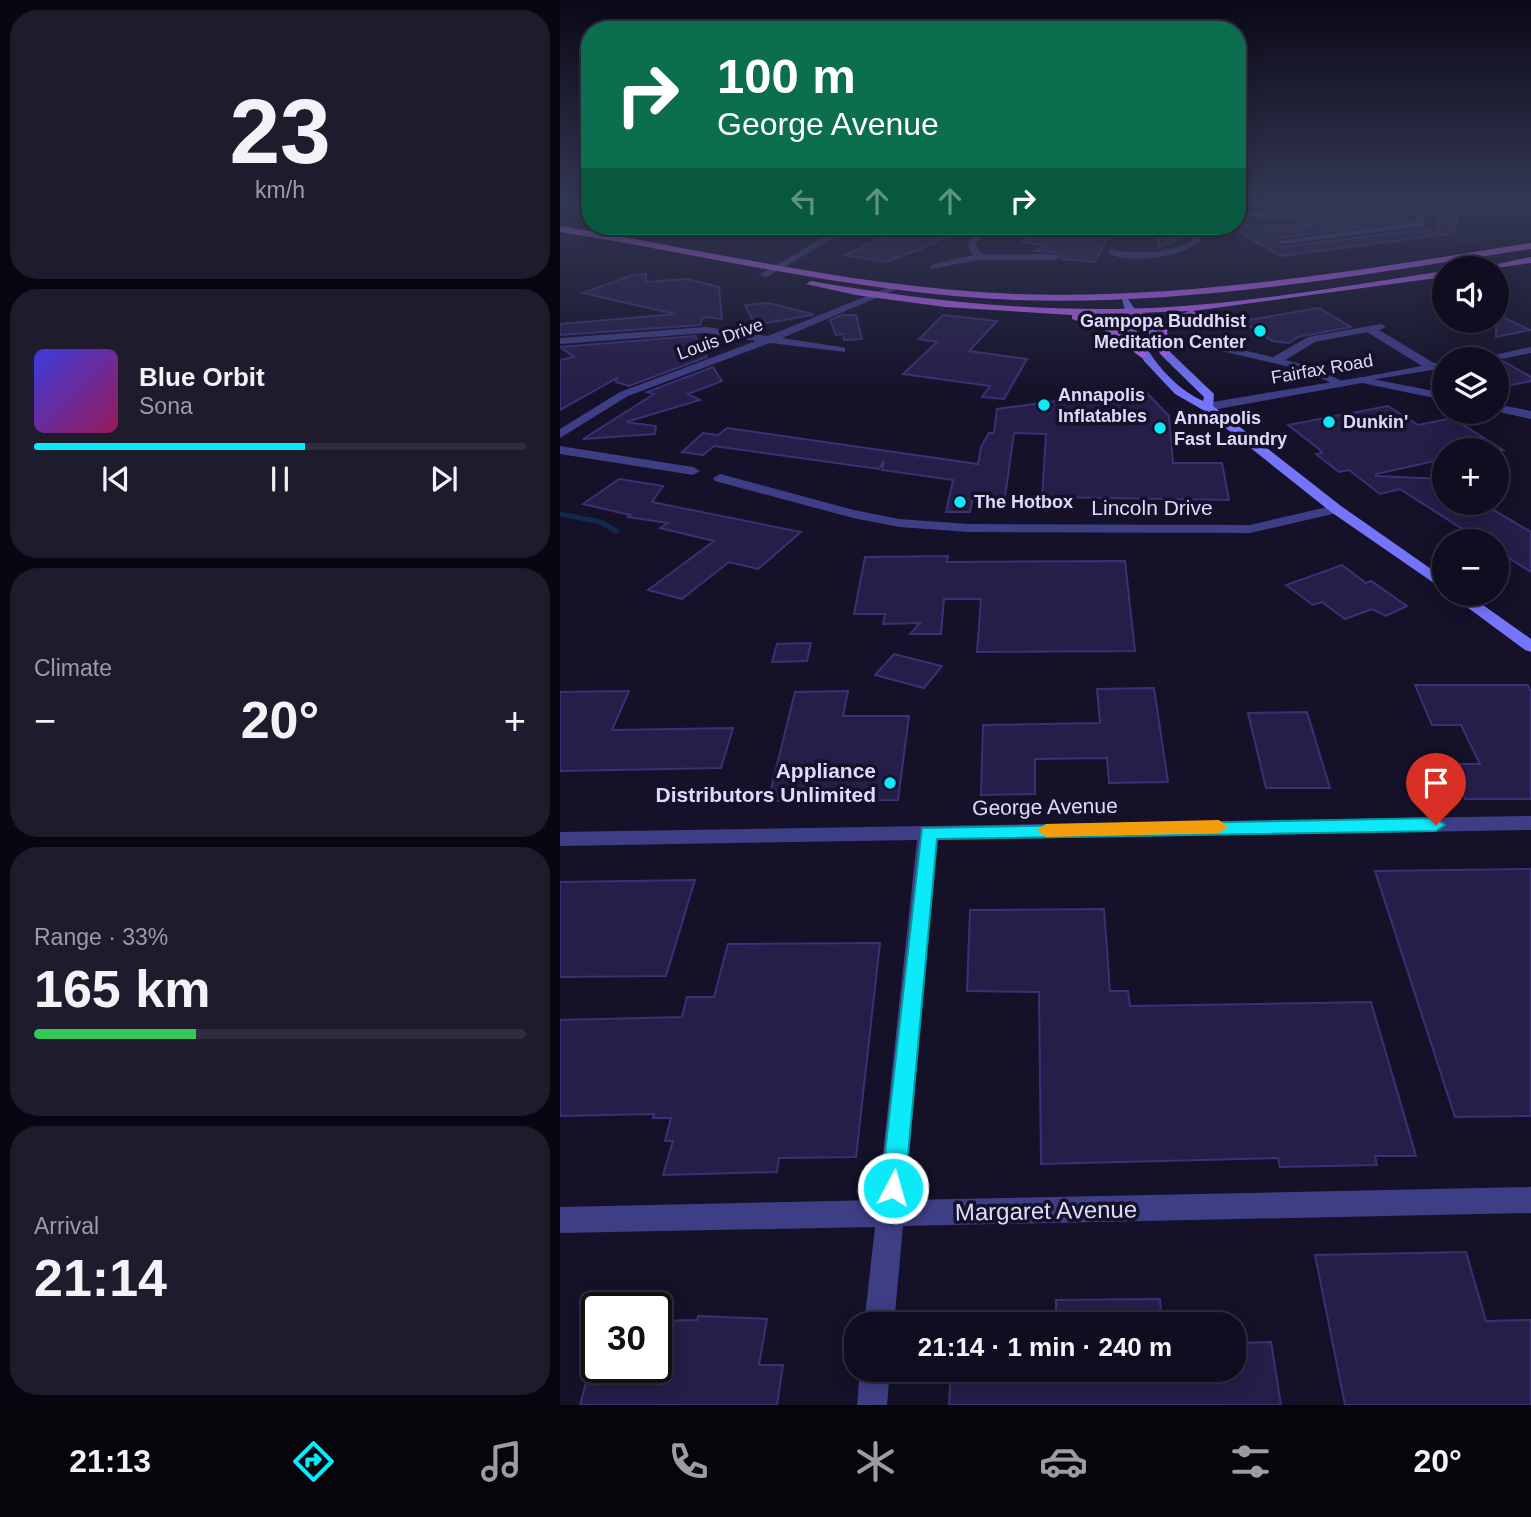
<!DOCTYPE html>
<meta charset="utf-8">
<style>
body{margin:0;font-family:Arial,sans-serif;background:#1d1b2c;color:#f1f3f6;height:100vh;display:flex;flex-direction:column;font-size:26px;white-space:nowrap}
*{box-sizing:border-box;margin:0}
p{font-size:23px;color:#9b9ca4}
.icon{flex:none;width:38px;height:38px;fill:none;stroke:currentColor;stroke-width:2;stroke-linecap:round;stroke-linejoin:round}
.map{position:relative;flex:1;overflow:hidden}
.sheet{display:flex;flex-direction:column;gap:10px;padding:10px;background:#080711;width:560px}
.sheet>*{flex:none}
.top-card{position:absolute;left:21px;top:21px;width:665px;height:214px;border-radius:28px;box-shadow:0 4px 18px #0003,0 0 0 2px #2f2d3d;background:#0b6e4f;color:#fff;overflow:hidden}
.tools{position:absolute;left:872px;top:256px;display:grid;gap:14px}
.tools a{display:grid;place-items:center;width:77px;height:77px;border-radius:50%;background:#0f0d1f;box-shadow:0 4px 18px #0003,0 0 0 2px #2f2d3d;font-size:35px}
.speed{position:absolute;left:21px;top:1292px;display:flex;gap:14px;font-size:35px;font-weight:700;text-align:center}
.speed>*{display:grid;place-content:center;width:91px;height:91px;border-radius:50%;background:#0f0d1f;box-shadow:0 4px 18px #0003,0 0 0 2px #2f2d3d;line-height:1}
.speed .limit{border:4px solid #111;border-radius:10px;background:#fff;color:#111}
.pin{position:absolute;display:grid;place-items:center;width:60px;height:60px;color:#fff;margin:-72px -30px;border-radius:50% 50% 50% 0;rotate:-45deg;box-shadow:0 0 7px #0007}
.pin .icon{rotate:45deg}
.me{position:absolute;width:77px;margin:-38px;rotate:6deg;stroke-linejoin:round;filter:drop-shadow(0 0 5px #0008)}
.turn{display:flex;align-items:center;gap:24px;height:147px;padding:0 21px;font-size:32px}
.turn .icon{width:91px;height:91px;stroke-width:2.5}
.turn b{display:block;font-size:49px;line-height:60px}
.lanes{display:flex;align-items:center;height:66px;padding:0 21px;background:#0003;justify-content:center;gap:35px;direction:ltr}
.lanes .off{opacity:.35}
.big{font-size:52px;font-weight:700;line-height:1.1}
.sheet .widget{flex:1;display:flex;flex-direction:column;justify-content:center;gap:10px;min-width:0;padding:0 24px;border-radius:28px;background:#1d1b2c}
.sheet .dial{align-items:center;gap:0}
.dial b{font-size:91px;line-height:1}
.song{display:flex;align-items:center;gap:21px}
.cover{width:84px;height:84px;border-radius:10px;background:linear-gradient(135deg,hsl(240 70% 55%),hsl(330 70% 35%))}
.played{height:7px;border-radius:4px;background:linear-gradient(90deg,#0ce9f8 55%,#2f2d3d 55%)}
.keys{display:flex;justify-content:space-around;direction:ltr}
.heat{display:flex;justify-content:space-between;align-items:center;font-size:38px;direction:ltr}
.charge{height:10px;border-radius:5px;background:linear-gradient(90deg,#34c759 33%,#2f2d3d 0)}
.trip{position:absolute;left:284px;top:1312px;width:402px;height:70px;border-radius:28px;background:#0f0d1f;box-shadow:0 4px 18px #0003,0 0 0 2px #2f2d3d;font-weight:700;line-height:70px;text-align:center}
.tab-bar{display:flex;height:112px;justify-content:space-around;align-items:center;background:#06050c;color:#9b9ca4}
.tab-bar .icon{width:49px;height:49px}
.tab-bar .current{color:#0ce9f8}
.tab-bar b{font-size:32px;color:#f1f3f6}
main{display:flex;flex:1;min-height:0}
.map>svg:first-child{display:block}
</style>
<main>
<section class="sheet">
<div class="widget dial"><b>23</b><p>km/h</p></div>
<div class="widget">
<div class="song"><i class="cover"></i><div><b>Blue Orbit</b><p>Sona</p></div></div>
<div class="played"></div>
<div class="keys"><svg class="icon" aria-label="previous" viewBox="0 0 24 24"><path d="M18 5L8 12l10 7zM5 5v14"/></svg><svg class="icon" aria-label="pause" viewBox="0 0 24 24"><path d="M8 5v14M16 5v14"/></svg><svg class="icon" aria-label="next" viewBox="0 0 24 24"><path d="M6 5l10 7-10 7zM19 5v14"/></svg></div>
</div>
<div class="widget"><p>Climate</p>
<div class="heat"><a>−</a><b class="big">20°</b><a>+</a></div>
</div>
<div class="widget"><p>Range · 33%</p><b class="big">165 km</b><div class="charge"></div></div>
<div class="widget"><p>Arrival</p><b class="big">21:14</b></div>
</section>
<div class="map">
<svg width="971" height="1405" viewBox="0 0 971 1405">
<rect width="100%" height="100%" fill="#141129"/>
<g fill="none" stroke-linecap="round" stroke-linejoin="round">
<path stroke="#102a4e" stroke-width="5" d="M0,514L41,522L56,531"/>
</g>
<path fill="#251e49" stroke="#3c3075" stroke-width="2" d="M740,200H811L814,202L722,211L705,205Z
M882,200H899L895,233L721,256L668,226H751L736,219L829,211L848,221L719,238L716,241L723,247L864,229L876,234Z
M347,226H408L361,249L325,262L285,255Z
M485,226H542L550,233L535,262L501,259L502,256L496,252L474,251L485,245L461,242Z
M598,226H615L616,240L598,247Z
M86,274V282L127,279L159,287L162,319L143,317L140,325L0,335V324L115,314L23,293L72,275Z
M208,303L253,314V315L195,325L185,305Z
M759,308L791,327L738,337L729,343L712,341L682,321Z
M936,314L970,330L936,337Z
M282,315H296L302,339L284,340L283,334L276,335L270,320Z
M383,315L437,321L409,351L467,359L444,399L422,397L430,386L343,374L377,342L359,339Z
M135,336L147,357L69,386L56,382L57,378L0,410V360L14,357L0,347Z
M943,361L971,377V381L936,388V363Z
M153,367L162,381L128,394L140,400L66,422L96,426L95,434L23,439L94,394L87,392Z
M583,389L609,416L613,463H662L669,500L482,497L486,434L454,433L445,497L413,496L410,512H386L393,480L322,470L324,461L319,469L154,446L143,455L122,452L143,433L158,435L167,428L418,464L421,447L429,433H434L437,409Z
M828,406L858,425L892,418L943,450H884V459L816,474V476L884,479V502H920L971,532V572L936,550V541H921L840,489L820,494L789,470L779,472L756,454L762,453L759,449L728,425Z
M59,479L103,486L92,502L241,532L198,569L169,562L122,599L88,590L154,541L100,528L108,523L68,517L70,515L23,504Z
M388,556L387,562L565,561L575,651L417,652L421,599H384L381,634H350L360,623L323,624L325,614H294L305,557Z
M782,565L806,583L811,581L847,606L826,616L812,609L785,619L762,602L753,605L726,585Z
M251,643L247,661L212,662L217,644Z
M334,654L382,666L364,688L315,675Z
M855,685H968L971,692V799H905L889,764H920L901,725H872Z
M594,688L608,782L549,783L547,758L475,759V794L421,795L423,725L540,723L537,689Z
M69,691L52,730L173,728L161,768L0,771V692Z
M288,691L283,716H349L338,800L208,801L235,692Z
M747,712L770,788H706L688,713Z
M971,869V1116L895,1117L815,871Z
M135,880L106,976L0,977V882Z
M544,909L550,991H568L570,1006L811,1002L856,1156H815L817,1165L720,1167L718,1158L481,1164L479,992L407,991L410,910Z
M320,943L296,1157L219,1158L217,1172L103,1175L113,1141H105L111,1118H93L94,1114L0,1116V1020L122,1017L127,997H154L168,944Z
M906,1252L926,1321L971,1320V1405H785L755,1255Z
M600,1299L602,1325H496V1300Z
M138,1316L207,1319L199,1365H223L217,1405H20L30,1367H96V1321L137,1320Z
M711,1342L721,1405H389L391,1370H674V1343Z"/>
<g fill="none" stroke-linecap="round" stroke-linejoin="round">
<path fill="#3e3e86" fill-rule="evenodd" d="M692,200H702L684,207L680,205Z
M855,200H863L857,206L722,218L677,216V212L722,214Z
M858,213L865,215L864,226L723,244L719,241L857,222Z
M415,226H425L428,229L416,244L421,254H495L500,257L495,260H418L371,269V265L413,255L407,244L419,230Z
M633,226H641L640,242C621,257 569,265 548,253L552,250C580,254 606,254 632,241Z
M334,285L342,287L222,338L281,347L285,348V352L210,343L68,396L0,438V429L60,392L196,341L146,333L0,344V338L146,327L208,336Z
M821,324L826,327L819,330L874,363L884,362V368L798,382V378L862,366L807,332L755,342L725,360L751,366L784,382L786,384L780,387L743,370L657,350L654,345L664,334L669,337L665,346L713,357L748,337Z
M971,347V353L936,360L916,359Z
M0,446L133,467L140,471L133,475L0,454Z
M160,474L294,510L339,519L409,524L690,525L776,505L783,509L781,512L690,533L409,532L339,527L293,518L155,481L153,478Z
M971,816V830L377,840L345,1200L971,1187V1213L343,1226L334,1325H304L315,1227L0,1233V1207L318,1200L357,840L0,846V832Z
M300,1370H330L327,1405H297Z"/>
<path fill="#3e3e86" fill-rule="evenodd" d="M284,226H294L207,277L199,275Z
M802,377L884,393V400L802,383L647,411L641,407L647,403Z
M936,404L971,411V419L935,411Z"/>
<path fill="#7475fb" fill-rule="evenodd" d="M562,299H568L574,308L589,315L609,351L654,394L653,406L781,506L884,578V590L771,512L643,410L615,394L584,361L560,318L565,310ZM572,315L581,319L601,355L644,397L643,401C607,384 587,352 570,318Z
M888,593H906L971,639V652L965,650Z"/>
<path fill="#bd65fa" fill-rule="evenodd" d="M0,226C151,251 302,288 455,294C629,300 800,270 971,243V249C800,275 629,306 455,300C302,294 151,256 0,232Z
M971,257V263L936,268H918Z
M884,271V277L633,311L637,314L636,316L617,322L607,331L610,353L605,356L600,353L597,330L609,318L630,311L520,315L552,326L586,353L587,355L582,358L544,330L512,319V315L385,307L296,295L246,284L251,281C370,302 489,314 610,307C702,301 793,285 884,271Z"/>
</g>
<linearGradient id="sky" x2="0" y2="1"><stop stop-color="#0b0917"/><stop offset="0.51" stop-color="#343854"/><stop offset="1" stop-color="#343854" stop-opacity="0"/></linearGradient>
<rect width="971" height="396" fill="url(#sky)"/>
<path fill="#0ce9f8" stroke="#0897a1" stroke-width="2" d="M876,818L885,825L876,831L377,839L345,1188L341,1196L333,1199L324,1196L321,1188L362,828Z"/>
<path fill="#f59e0b" d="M659,820L668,827L659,833L486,837L477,830L486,824Z"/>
<g fill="#0ce9f8" stroke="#141129" stroke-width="2.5">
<circle cx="700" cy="331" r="7"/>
<circle cx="484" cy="405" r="7"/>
<circle cx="769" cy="422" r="7"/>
<circle cx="600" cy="428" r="7"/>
<circle cx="400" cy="502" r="7"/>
<circle cx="330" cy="783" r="7"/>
</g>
<g text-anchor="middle" stroke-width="7" stroke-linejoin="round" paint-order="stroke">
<g font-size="18" font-weight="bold" fill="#dddafe" stroke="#141129" text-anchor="start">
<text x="686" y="327" text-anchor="end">Gampopa Buddhist<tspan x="686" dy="21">Meditation Center</tspan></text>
<text x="498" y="401">Annapolis<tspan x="498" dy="21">Inflatables</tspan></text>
<text x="614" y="424">Annapolis<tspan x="614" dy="21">Fast Laundry</tspan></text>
<text x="783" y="428">Dunkin'</text>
<text x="414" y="508">The Hotbox</text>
</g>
<g font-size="18" fill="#dddafe" stroke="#141129">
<text transform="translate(160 339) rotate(-20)" y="6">Louis Drive</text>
<text transform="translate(762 369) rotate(-10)" y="6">Fairfax Road</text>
</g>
<g font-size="21" fill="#dddafe" stroke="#141129">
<text x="592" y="515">Lincoln Drive</text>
<text transform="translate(485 807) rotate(-1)" y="7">George Avenue</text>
</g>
<g font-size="21" font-weight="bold" fill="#dddafe" stroke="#141129" text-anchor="end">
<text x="316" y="778">Appliance<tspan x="316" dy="24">Distributors Unlimited</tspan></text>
</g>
<g font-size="24" fill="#dddafe" stroke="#141129">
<text transform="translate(486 1211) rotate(-1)" y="8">Margaret Avenue</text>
</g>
</g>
</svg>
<div class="tools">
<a><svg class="icon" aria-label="sound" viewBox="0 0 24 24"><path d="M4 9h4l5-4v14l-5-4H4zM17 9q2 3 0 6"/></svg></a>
<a><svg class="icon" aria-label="layers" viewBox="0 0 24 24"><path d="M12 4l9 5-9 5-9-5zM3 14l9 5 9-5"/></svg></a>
<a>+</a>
<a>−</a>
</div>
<div class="speed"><div class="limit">30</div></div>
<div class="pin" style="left:876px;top:825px;background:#d93025"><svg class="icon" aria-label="arrive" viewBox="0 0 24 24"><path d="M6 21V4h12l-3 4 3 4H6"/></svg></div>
<svg class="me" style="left:333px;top:1188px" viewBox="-20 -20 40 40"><circle r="17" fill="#0ce9f8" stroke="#fff" stroke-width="3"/><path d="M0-11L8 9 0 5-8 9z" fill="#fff"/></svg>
<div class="trip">21:14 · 1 min · 240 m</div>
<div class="top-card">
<div class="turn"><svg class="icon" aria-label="right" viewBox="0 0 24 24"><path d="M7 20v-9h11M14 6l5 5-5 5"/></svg><div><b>100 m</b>George Avenue</div></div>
<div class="lanes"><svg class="icon off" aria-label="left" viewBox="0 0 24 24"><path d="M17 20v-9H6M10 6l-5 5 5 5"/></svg><svg class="icon off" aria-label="ahead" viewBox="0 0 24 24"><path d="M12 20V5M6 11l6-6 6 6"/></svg><svg class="icon off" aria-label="ahead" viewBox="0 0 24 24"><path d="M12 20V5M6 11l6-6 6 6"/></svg><svg class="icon" aria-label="right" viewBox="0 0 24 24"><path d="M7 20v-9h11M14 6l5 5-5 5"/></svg></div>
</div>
</div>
</main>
<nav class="tab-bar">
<b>21:13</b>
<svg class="icon current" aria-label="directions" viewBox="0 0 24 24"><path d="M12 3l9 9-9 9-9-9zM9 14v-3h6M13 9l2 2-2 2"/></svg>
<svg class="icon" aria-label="music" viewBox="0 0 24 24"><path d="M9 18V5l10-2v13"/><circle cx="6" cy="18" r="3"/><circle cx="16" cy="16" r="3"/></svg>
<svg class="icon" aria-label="phone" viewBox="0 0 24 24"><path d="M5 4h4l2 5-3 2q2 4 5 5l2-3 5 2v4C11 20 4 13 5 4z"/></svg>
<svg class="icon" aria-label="climate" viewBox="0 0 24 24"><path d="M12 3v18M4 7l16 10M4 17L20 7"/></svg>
<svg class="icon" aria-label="car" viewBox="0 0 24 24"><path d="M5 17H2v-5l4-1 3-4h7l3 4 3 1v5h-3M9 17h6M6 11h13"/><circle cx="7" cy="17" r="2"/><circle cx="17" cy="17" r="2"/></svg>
<svg class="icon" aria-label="filters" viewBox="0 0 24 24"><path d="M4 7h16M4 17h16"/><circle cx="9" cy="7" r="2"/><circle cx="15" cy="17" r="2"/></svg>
<b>20°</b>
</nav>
